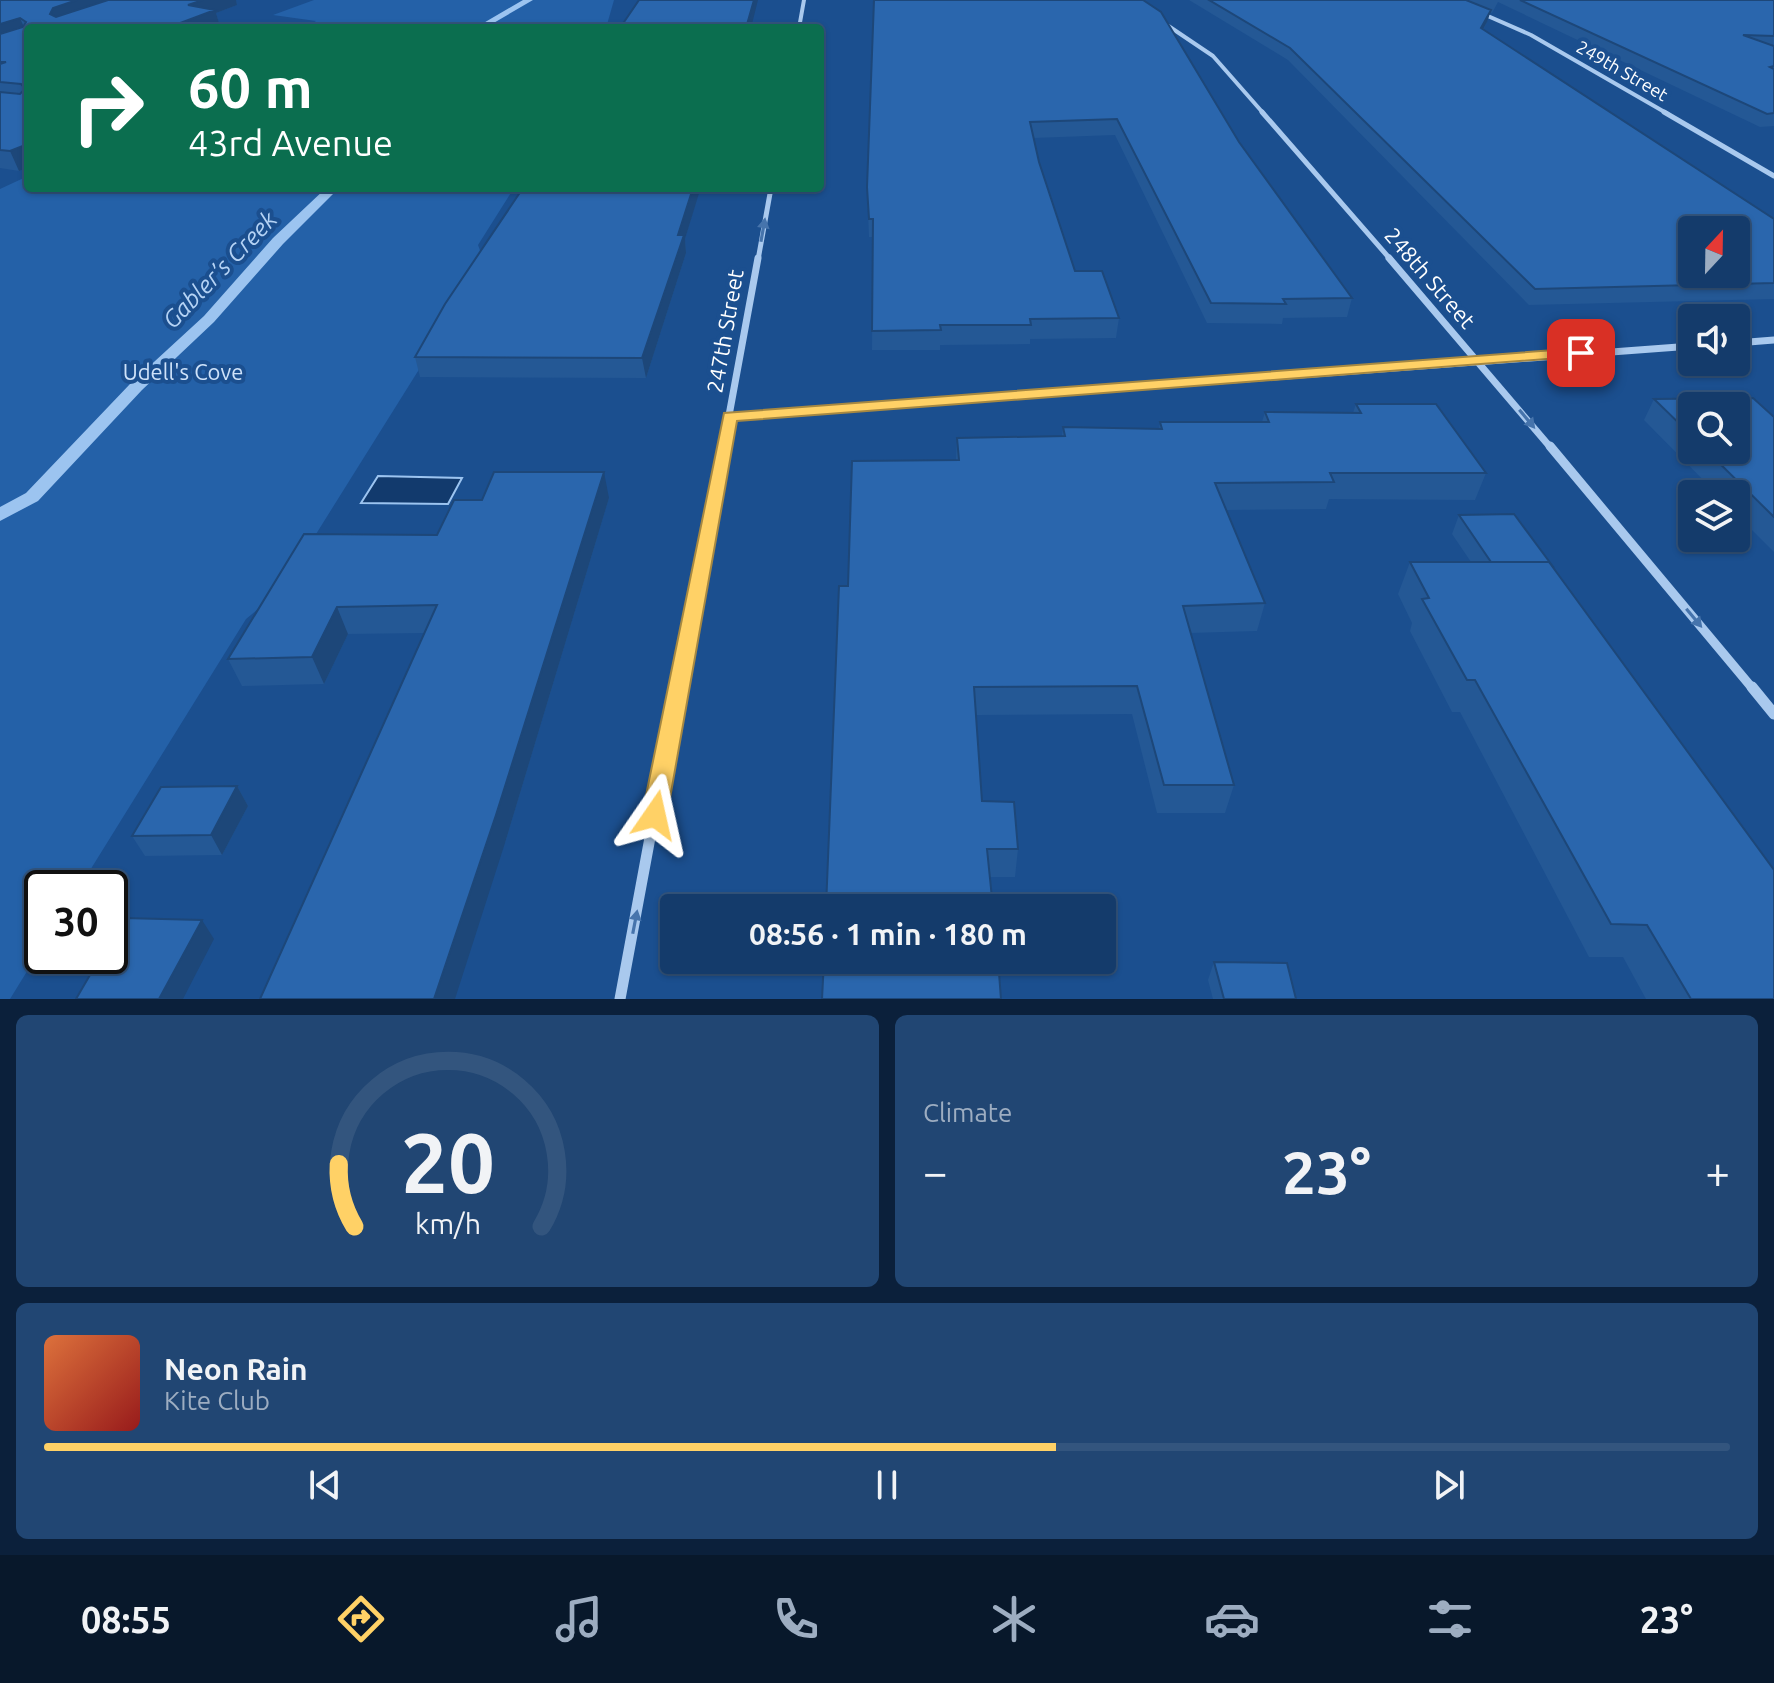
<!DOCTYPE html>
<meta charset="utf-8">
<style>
body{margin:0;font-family:Ubuntu,sans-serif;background:#214673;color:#f1f3f6;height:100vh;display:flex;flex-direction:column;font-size:30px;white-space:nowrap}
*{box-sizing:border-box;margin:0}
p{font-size:26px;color:#9dadc1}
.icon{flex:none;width:44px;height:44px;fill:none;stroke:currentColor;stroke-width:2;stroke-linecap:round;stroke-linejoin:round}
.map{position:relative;height:999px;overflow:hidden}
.panel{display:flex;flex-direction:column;gap:16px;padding:16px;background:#0b203b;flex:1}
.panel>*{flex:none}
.top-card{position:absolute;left:24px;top:24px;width:800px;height:168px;border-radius:8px;box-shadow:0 2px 6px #0004,0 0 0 2px #33557e;background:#0b6e4f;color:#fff;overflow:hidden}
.needle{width:52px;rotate:22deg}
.tools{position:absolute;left:1678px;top:216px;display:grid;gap:16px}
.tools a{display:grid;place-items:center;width:72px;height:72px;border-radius:8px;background:#143b6b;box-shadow:0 2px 6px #0004,0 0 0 2px #33557e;font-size:40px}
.speed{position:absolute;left:24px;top:870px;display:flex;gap:16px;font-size:40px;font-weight:700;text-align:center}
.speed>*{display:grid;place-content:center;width:104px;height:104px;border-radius:50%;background:#143b6b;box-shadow:0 2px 6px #0004,0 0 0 2px #33557e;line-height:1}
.speed .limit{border:4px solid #111;border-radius:12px;background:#fff;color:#111}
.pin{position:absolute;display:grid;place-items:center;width:68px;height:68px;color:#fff;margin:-34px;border-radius:16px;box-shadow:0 4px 12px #0006}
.me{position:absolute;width:88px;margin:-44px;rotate:11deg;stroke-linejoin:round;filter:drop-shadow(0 0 6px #0008)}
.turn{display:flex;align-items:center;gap:28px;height:168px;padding:0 32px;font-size:36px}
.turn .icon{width:104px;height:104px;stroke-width:2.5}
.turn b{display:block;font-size:56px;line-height:68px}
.big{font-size:60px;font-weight:700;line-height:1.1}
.panel .widget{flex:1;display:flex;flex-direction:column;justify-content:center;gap:12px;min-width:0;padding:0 28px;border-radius:12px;background:#214673}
.panel .dial{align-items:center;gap:0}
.dial svg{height:208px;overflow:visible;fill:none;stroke:#33557e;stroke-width:7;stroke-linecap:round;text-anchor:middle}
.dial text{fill:#f1f3f6;stroke:none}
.song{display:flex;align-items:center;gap:24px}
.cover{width:96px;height:96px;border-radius:12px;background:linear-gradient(135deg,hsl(20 70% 55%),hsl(0 70% 35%))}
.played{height:8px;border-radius:4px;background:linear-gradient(90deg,#ffd166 60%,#33557e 60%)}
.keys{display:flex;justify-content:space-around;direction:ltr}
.heat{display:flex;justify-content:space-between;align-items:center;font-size:44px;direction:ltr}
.panel .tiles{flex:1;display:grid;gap:16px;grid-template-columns:1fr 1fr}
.widget:last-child{grid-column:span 2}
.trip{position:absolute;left:660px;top:894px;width:456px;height:80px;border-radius:8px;background:#143b6b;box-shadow:0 2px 6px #0004,0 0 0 2px #33557e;font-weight:700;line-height:80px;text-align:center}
.tabs{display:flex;height:128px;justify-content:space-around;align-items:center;background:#08182b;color:#9dadc1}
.tabs .icon{width:56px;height:56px}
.tabs .selected{color:#ffd166}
.tabs b{font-size:36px;color:#f1f3f6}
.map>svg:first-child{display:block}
</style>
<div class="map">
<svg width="1774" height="999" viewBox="0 0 1774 999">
<rect width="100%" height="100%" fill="#1b4f8f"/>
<path fill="#2461a8" d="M314,0H614L606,28H305L316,21L273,15Z
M28,176V188H514L478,245L485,264L281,590L246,619L79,888H42V947L10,999H0V189Z"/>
<path fill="#123a6d" stroke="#9cc4f0" stroke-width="2" d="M378,476L462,478L448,504L361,503Z"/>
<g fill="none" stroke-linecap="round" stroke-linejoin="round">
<path fill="#9cc4f0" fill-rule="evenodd" d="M523,0H533L485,28H475Z
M326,188H339L283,244L214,322L142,390L38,501L0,521V507L26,493L130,384L204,316L273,238Z"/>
<path stroke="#a9c9ee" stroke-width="4" d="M1481,13L1531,35L1668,114
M1161,21L1213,56L1264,114
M799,28L804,0"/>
<path stroke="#a9c9ee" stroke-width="5" d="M1262,112L1391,260
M1664,112L1774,176
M758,260L771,188"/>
<path stroke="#a9c9ee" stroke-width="7" d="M1389,258L1551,448
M1736,343L1774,340
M730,417L1692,346
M723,448L758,258"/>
<path stroke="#a9c9ee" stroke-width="9" d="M1550,446L1753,689
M678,689L723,446"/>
<path stroke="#a9c9ee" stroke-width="11" d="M1752,687L1774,714
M620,999L678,687"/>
</g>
<path fill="#245895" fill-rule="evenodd" d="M0,0H236L237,5L216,13L220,26L28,28L19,171L0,168Z
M874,0L1239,142L1352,298L1347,317L1283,318L1282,324L1207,323L1115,135L1033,138L1039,162L1075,271L1119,318L1116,338L1030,339V344L940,345V350H872L873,237H869L867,187Z
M1189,0H1774V126L1760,127L1498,2L1492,13L1490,12L1487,22L1483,30L1774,219V299L1529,305L1288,60Z
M523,188H700L685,239L686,253L646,378L420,377L415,357Z
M1654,399L1774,417V552L1736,514V494H1717L1644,420ZM1692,406L1736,450H1692Z
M1356,404L1486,473L1475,500L1329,499L1326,509L1226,510L1265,603L1257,631L1190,633L1234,785L1225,813H1157L1132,714L976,715L982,801L1018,849L1015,877H990L848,586L956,460L957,438L1062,436L1063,427L1159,429L1160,422H1262L1265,412L1353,413Z
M609,498L505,843L424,633L348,634L324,684L242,686L228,659L437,535Z
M1514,514L1774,999H1646L1623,957H1589L1460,712H1452L1410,631L1412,623L1398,594L1410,562H1471L1452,534L1459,515Z
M237,786L248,806L222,855L145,856L132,836Z
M1214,962L1296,999H1213L1208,980Z"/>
<path fill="#1d4779" d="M77,0H132L59,23L50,14L53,8Z
M203,0H236L237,5L216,13L220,26L214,28H167L188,5Z
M754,0H758L751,28H746Z
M1491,10L1487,22L1477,40L1481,28Z
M20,18L27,34L0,43V24Z
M28,144V167L19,171L10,151Z
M693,188H700V190L685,239L686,253L646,378L642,358L678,235Z
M604,472L609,498L505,843L455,999H434Z
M337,607L348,634L324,684L312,657Z
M237,786L248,806L222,855L211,835Z
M202,920L214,939L183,999H159Z"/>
<path fill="#2a66ad" stroke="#1d4779" stroke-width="2" fill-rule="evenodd" d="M0,0H77L53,8L50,14L56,17L108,0H203L188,5L215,10L167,28H28V144L10,151L0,150V92L20,94L25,89L21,84L0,82V64L6,62H0V34L23,27L26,22L20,18L0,24Z
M639,0H754L746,28H620Z
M874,0H1143L1161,12L1239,142L1352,298L1283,299L1286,304L1211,303L1117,119L1030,122L1039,162L1075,271H1102L1119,318L1030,319L1031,325H940L941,330L872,331L873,219H869L867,187Z
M1209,0H1466L1491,10L1481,28L1774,219V283L1535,289L1290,48ZM1692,230H1736V274H1692Z
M1520,0H1774V36L1743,35L1774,46V66L1770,67L1774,69V113L1767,114Z
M523,188H693L678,235H684L642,358L415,357L445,304Z
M1753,398L1774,417V517L1706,450H1736V406H1692V436L1654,399Z
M1356,404H1436L1486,473H1330L1334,482L1215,483L1265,603L1183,606L1234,785H1164L1137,686L974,687L982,801L1014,802L1018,849H987L993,908H826L839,586H848L852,461L959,460L957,438L1065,436L1063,427L1162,429L1160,422H1269L1265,412L1361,413Z
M494,472H604L496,815L434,999H260L437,605L337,607L312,657L228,659L304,534L437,535L454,500H482Z
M1514,514L1554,568L1549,562H1491L1459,515Z
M1410,562H1549L1774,870V999H1691L1647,925L1611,924L1475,680H1467L1422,599L1429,598Z
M237,786L211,835L132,836L161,787Z
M123,918L202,920L159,999H76L101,956H110V940Z
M824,960H998L1001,999H822Z
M1214,962L1287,963L1296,999H1224Z"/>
<defs><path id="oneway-solid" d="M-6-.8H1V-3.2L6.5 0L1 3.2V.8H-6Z" transform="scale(2)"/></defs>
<g fill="#4674ac">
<use href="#oneway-solid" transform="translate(763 230) rotate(-80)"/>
<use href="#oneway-solid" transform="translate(1527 419) rotate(50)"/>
<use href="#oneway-solid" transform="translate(1694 618) rotate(50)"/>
<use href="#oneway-solid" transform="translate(635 922) rotate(-79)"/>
</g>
<path fill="#ffd166" stroke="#a68842" stroke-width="2" d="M1581,348L1588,353L1586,356L737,421L667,815L664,822L655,825L646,822L642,815L724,413Z"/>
<g text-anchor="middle" stroke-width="8" stroke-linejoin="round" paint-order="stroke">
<g font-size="18" fill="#fff" stroke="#1b4f8f">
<text transform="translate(1622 71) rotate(30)" y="6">249th Street</text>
</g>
<g font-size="22" fill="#fff" stroke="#1b4f8f">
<text transform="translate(1430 278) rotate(49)" y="8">248th Street</text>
<text transform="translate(725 331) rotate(-80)" y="8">247th Street</text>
</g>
<g font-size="22" fill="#cfe3fa" stroke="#1b4f8f">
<text x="183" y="380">Udell's Cove</text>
</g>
<g font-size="24" font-style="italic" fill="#b5d3f5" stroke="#1b4f8f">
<text transform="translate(220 270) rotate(-46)" y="8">Gabler’s Creek</text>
</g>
</g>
</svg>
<div class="tools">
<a><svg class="needle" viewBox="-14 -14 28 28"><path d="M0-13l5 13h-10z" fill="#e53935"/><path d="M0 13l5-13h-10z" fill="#9dadc1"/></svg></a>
<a><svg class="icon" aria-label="sound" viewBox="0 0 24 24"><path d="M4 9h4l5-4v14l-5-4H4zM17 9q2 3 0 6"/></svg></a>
<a><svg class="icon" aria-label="search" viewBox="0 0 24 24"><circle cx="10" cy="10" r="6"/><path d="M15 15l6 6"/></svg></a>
<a><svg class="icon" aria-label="layers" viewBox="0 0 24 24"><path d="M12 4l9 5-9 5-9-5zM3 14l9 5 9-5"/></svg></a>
</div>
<div class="speed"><div class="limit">30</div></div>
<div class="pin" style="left:1581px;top:353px;background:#d93025"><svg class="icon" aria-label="arrive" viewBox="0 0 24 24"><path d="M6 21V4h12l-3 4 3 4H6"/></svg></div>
<svg class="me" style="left:655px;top:815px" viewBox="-20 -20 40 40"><path d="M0-17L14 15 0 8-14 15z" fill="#ffd166" stroke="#fff" stroke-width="4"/></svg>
<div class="trip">08:56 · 1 min · 180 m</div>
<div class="top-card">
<div class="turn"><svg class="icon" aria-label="right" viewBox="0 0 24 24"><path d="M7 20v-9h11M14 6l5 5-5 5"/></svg><div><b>60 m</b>43rd Avenue</div></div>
</div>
</div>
<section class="panel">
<div class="tiles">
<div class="widget dial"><svg viewBox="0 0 100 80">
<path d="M14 69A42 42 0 1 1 86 69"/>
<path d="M14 69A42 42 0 0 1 8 45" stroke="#ffd166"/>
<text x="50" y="56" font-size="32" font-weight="700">20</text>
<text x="50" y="72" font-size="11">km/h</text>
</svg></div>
<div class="widget"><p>Climate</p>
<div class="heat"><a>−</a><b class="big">23°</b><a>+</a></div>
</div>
<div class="widget">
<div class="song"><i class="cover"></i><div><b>Neon Rain</b><p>Kite Club</p></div></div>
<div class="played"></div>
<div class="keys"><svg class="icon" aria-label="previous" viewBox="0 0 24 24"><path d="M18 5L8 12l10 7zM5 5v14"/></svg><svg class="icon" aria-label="pause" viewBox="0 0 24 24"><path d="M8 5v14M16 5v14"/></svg><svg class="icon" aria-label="next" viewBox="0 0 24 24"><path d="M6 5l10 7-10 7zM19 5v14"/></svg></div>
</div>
</div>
</section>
<nav class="tabs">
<b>08:55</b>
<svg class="icon selected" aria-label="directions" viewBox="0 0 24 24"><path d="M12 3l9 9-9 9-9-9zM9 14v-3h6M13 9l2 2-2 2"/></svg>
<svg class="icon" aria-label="music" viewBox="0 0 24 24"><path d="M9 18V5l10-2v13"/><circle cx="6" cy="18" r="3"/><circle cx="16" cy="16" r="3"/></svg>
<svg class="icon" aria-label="phone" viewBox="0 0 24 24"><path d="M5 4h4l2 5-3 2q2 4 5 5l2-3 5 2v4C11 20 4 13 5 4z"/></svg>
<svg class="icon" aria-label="climate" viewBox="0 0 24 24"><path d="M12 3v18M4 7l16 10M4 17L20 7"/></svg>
<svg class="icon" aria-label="car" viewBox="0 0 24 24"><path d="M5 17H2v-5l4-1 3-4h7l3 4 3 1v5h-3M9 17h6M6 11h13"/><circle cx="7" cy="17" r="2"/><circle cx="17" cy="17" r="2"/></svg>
<svg class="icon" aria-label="filters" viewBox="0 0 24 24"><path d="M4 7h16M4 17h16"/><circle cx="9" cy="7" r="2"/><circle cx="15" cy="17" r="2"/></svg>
<b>23°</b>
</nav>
